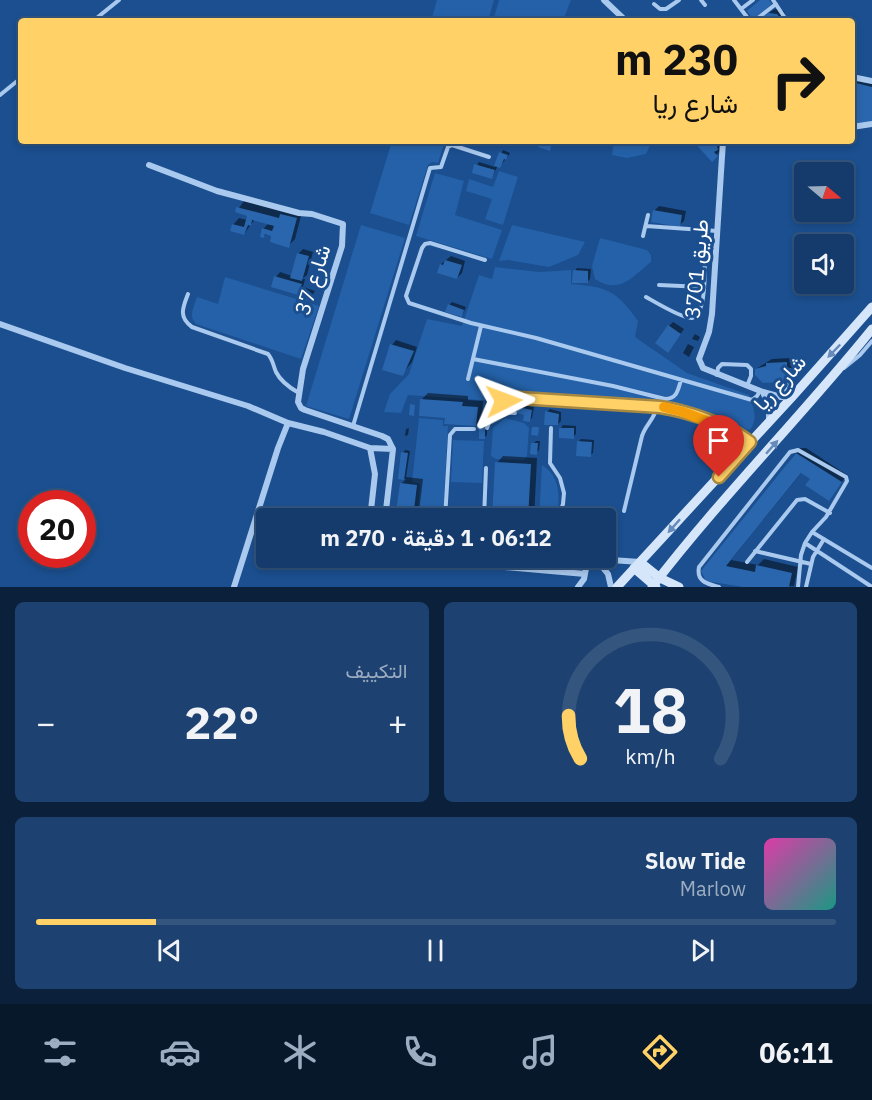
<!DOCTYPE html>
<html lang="ar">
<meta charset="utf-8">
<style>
body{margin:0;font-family:"IBM Plex Sans",Vazirmatn,sans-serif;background:#1d4271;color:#f1f3f6;direction:rtl;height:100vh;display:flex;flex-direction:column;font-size:22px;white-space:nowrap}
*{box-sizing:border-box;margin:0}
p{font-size:20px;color:#9dadc1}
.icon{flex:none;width:33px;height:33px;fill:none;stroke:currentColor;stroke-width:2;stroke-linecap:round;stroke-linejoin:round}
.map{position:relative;height:587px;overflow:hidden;direction:ltr}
.sheet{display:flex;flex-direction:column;gap:15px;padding:15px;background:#0b203b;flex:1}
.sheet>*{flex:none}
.guide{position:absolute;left:18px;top:18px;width:837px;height:126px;border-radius:6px;box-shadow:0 3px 9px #0003,0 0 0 2px #33557e;direction:rtl;background:#ffd166;color:#111;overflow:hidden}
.needle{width:39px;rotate:109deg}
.controls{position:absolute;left:794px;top:162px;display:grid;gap:12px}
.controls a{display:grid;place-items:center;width:60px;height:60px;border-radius:6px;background:#143b6b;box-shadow:0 3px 9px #0003,0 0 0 2px #33557e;font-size:30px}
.speed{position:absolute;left:18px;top:490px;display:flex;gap:12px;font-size:30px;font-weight:700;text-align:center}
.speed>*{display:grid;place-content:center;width:78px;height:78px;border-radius:50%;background:#143b6b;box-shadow:0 3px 9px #0003,0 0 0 2px #33557e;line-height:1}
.speed .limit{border:9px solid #d22;background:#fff;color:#111}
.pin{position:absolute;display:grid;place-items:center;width:51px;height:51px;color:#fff;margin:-62px -26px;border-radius:50% 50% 50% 0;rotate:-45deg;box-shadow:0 0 6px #0007}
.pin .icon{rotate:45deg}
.me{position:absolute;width:66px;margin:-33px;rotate:87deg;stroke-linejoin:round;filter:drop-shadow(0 0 4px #0008)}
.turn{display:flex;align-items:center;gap:21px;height:126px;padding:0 18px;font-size:27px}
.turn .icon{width:78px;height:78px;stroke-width:2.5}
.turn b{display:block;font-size:42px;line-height:51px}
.big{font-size:45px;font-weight:700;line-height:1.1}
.sheet .widget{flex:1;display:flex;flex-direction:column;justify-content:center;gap:9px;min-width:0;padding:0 21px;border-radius:9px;background:#1d4271}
.sheet .dial{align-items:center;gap:0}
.dial svg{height:156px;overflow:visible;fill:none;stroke:#33557e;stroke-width:7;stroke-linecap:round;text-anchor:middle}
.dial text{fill:#f1f3f6;stroke:none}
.song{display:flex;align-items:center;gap:18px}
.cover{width:72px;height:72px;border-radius:9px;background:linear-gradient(135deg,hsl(320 70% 55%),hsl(170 70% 35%))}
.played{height:6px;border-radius:3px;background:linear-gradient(90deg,#ffd166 15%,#33557e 15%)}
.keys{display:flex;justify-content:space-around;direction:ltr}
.heat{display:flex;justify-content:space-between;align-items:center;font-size:33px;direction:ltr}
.sheet .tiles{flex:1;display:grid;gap:15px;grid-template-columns:1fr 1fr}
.widget:last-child{grid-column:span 2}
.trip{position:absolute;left:256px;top:508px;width:360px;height:60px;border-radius:6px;background:#143b6b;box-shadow:0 3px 9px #0003,0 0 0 2px #33557e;font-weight:700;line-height:60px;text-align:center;direction:rtl}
.menu{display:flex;height:96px;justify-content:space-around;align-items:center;background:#08182b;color:#9dadc1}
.menu .icon{width:42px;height:42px}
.menu .active{color:#ffd166}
.menu b{font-size:27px;color:#f1f3f6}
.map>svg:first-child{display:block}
</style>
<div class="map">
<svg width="872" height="587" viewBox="0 0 872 587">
<rect width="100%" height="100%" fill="#1b4f8f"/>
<path fill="#2461a8" d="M437,0H494L488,21H431Z
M499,0H571L563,21H493Z
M392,141H450L443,147L438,163L432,162L428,165L409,225L370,213Z
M614,141H652L646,154L627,158L612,155Z
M499,171L518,177L503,225L485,219L492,199L466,191L469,179L493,187Z
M435,173L464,181L455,215L502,230L492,259L416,236Z
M361,225L405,238L349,419L306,406Z
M512,225L585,242L578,255L549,267L508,260L499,261Z
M600,238L647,250L651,255V262C632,277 620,295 595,279L592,266Z
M495,267L539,272L571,270V284C608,287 617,291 638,321L635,337L687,373L749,395C753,409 759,416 750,430L671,403L497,394L495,401L408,395L401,413L384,412L390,394L409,374L427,319L462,326L479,275L492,279Z
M225,277L319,306L301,359L196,324C188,316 194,307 197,297L218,304Z
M419,418L443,420V426H448L443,519H417L420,484L412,482Z
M505,418L524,423L529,428L527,456L524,460L496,459L491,456L493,428Z
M453,440L484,441L482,483L451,482Z
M542,465C561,476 561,501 555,519H539Z"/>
<path fill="#0007" d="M775,9L784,11L787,21H763L770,12Z
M734,16L737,21H724H725Z
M852,75L872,79V121L852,123Z
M542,141H554L549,149L540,146Z
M695,141H721L722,144L719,148L721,150L712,160Z
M503,150L510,153L509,155L500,166L498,165L492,178L473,172L479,162L495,167Z
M244,201L302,212L295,239L288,246L273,235L267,233L264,236L263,229L269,223L255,219L244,234L233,225L239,218L247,220L249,215L237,211Z
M659,206L686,211L684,221L679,225L654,211Z
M303,249L313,252L307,275L302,279H305L303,287L315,291L309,300L276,277L280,272L292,276L298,254Z
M451,256L465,261L462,273L457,278L439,272L441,264Z
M577,268L591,269L590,279L587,282L575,271Z
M452,302L466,307L462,316L449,305Z
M673,322L684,329L672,346L669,326Z
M695,334L700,337L698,341L692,339Z
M396,340L417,347L412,362L402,374L392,345Z
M688,344L694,347L689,357L683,353Z
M791,358V364H796V366L787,380L756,369L772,359Z
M428,393L468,396V400L483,401L482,418L476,425L446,416L422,399Z
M523,405L534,407L532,418L529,421L526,414L520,408Z
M550,409L561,412V421L558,424L547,412Z
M484,423H487V435L484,438L481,426Z
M563,425L576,426V434L573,437L561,428Z
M409,428L408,435L405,436L406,429Z
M581,439L594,440L593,453L590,455L578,442Z
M536,441H540L539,450L536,453L533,444Z
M801,448H806L847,475L829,499L812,479L802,472L731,560L758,565L764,559L798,567L794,586L752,587L707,579L794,455Z
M405,450L410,451L406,477L423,479L418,519H397L401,484L406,479L399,478L403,453Z
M503,456L537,458L534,519H494L497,463Z"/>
<path fill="#2a66ad" d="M760,0H769L772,4L753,19L747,11Z
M769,13L777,14L783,21H761L763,16Z
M852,82L872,87V122L852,125Z
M540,141L552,143L550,151L538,147Z
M693,141H716L718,150L714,152L718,156L712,162Z
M499,152L508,155L506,160L504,159L500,168L494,166Z
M474,164L495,170L492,179L472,173Z
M236,207L279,218L280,214L297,218L289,248L270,242L271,236L265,234L264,238L260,237L262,228L272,231L274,226L252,220L251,226L248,225L244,235L230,231L232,224L244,227L247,216L235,212Z
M653,210L682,215L680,227L651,222Z
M297,253L309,256L302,281L290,278Z
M445,260L462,265L457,279L437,273L440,264L443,265Z
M573,270L588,271V283H572Z
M274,276L302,284L299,291L312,295L310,301L297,298L298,295L271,287Z
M448,304L464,310L462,317L445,312Z
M668,325L681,334L668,353L655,343Z
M390,344L414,351L403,376L382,370Z
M787,362V368H791L792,372H787V382L763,383L755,375V369L766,366V363Z
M420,399L463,402L462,406L478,407L476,426L444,424L445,418L419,416Z
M410,404L415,405L414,416L409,415Z
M518,407L532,410L530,422L523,421L524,415L517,413Z
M545,411L559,414L558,425H544Z
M479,425H485V439H479Z
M532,427H539L538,436L531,435Z
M559,428H574V439L559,438Z
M577,441L592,442L591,457L576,456Z
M531,443H538L537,455L530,454Z
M401,452L408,453L404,480L398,479Z
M796,453L842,482L829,501L805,485L810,479L801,473L726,566L755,572L756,565L792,573L789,587H743L706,581L701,571Z
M495,462L531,464L528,519H492Z
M400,483L417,485L413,519H395Z"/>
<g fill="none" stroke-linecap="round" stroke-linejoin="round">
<path stroke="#a9c9ee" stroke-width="4" d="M701,0L705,5
M734,0L750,21
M773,0L787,21
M654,4L660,9H666L679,0
M741,9L753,0
M93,21L119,0
M754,21L776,4
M0,95L21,78
M646,226L717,231
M643,236L648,215
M485,260L430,243L425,244L422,248L406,296L409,303L471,323L536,338L752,400L757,396L760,391
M659,285L703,287
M188,294C183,307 178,317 192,327L268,354C273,360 273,365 276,372C281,382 290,388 299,393
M646,297C655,302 683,319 692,318C710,315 704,245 703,230
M473,359L613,386L665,399C677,399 678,390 681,380
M844,368L860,355L872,341
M717,375L718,368L722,364L747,365L751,369V376L747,386
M468,379L481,326
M499,396L668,408L720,426L737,433L750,442
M781,397L798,370
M504,411V397
M353,426L430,168L441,167L448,147L452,145L489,157
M487,428L493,412L515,413
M551,428L550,463L560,478L564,493L563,504L558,519
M624,511L642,436C646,424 655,419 657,406
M445,519L450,435L455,429H474
M484,519L486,468
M812,532L872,568
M805,543L872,587
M755,551L811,564
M747,562L797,500L805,499L830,513
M719,587C708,584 696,582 699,567L790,452L798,450L846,477L847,481L826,517L812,532L805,543L801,555L798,587
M806,587L813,557L824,539"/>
<path stroke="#a9c9ee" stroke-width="6" d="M604,0L626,21
M852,77L872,81
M852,127L872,124
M723,141L712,314L709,332L699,359L703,368L763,392L781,397H793
M724,142L735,141
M149,165L217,191L299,213L312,214L343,224L342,246L303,369L298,402L301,408L305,410L382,436L388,439L393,449L385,519
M0,324L125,368L248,406L288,423L324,432L370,448L393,449
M763,392L769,407V421
M370,448L375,474L370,519
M401,558L585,574
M582,558L640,562
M596,559L608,574L611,587
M234,587L278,448L288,423
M578,587L584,579L588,558"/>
<path stroke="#d6e6fa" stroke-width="9" d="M640,562L660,578L679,587
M634,568L656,587
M617,587L793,396L872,307
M652,587C721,497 801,417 872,329"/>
</g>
<defs><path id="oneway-solid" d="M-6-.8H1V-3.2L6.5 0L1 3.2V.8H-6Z" transform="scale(1.5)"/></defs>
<g fill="#668bba">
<use href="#oneway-solid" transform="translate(834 351) rotate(134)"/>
<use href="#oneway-solid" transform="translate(772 447) rotate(-49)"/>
<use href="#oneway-solid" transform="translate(674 526) rotate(132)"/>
</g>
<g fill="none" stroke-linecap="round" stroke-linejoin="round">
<defs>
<path id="route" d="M504,401V397L660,407C687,411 729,425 750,442L719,477"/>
</defs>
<use href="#route" stroke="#a68842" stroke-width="15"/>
<use href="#route" stroke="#ffd166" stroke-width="10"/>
<path stroke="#f59e0b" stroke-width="10" d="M664,407L683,412L722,427"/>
</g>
<g text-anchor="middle" stroke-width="6" stroke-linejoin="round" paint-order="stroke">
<g font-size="21" fill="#fff" stroke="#1b4f8f">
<text transform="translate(697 269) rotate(-85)" y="7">طريق 3701</text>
<text transform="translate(313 280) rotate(-72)" y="7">شارع 37</text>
<text transform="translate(780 383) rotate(-48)" y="7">شارع ريا</text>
</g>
</g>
</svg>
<div class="controls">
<a><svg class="needle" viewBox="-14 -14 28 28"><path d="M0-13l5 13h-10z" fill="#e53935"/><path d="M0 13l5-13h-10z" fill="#9dadc1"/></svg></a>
<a><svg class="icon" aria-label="sound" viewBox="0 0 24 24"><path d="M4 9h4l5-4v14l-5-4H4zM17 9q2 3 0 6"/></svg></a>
</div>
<div class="speed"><div class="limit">20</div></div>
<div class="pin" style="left:719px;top:477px;background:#d93025"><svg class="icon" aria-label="arrive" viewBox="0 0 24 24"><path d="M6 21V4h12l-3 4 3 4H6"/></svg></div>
<svg class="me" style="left:504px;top:401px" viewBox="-20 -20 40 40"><path d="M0-17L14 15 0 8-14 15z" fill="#ffd166" stroke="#fff" stroke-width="4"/></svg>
<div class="trip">06:12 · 1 دقيقة · 270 m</div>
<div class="guide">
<div class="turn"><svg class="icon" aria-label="right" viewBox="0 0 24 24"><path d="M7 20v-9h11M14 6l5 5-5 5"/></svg><div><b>230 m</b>شارع ريا</div></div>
</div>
</div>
<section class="sheet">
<div class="tiles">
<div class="widget dial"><svg viewBox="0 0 100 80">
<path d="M14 69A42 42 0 1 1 86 69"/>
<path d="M14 69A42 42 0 0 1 8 47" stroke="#ffd166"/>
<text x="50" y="56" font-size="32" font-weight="700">18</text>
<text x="50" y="72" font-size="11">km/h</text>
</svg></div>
<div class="widget"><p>التكييف</p>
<div class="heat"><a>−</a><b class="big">22°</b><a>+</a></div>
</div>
<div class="widget">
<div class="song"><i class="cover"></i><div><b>Slow Tide</b><p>Marlow</p></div></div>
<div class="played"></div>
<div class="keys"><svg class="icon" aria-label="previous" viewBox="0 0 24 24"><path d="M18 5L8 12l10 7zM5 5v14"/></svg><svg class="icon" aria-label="pause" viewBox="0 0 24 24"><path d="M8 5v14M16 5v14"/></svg><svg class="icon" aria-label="next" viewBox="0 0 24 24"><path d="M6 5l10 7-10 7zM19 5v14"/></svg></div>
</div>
</div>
</section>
<nav class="menu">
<b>06:11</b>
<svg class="icon active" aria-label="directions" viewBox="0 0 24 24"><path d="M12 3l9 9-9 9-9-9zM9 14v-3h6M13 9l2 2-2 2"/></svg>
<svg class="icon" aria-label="music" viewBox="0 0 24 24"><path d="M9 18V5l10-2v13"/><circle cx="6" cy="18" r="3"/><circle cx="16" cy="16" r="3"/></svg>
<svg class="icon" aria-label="phone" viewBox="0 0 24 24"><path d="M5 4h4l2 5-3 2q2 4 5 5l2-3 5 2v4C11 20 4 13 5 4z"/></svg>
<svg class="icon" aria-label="climate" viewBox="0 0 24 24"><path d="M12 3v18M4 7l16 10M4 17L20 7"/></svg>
<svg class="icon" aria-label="car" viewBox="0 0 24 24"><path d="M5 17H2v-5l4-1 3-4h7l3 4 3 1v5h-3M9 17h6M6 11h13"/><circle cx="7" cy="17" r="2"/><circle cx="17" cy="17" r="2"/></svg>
<svg class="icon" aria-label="filters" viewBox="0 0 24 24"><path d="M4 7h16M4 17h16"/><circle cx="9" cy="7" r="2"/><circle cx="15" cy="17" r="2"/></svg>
</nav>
